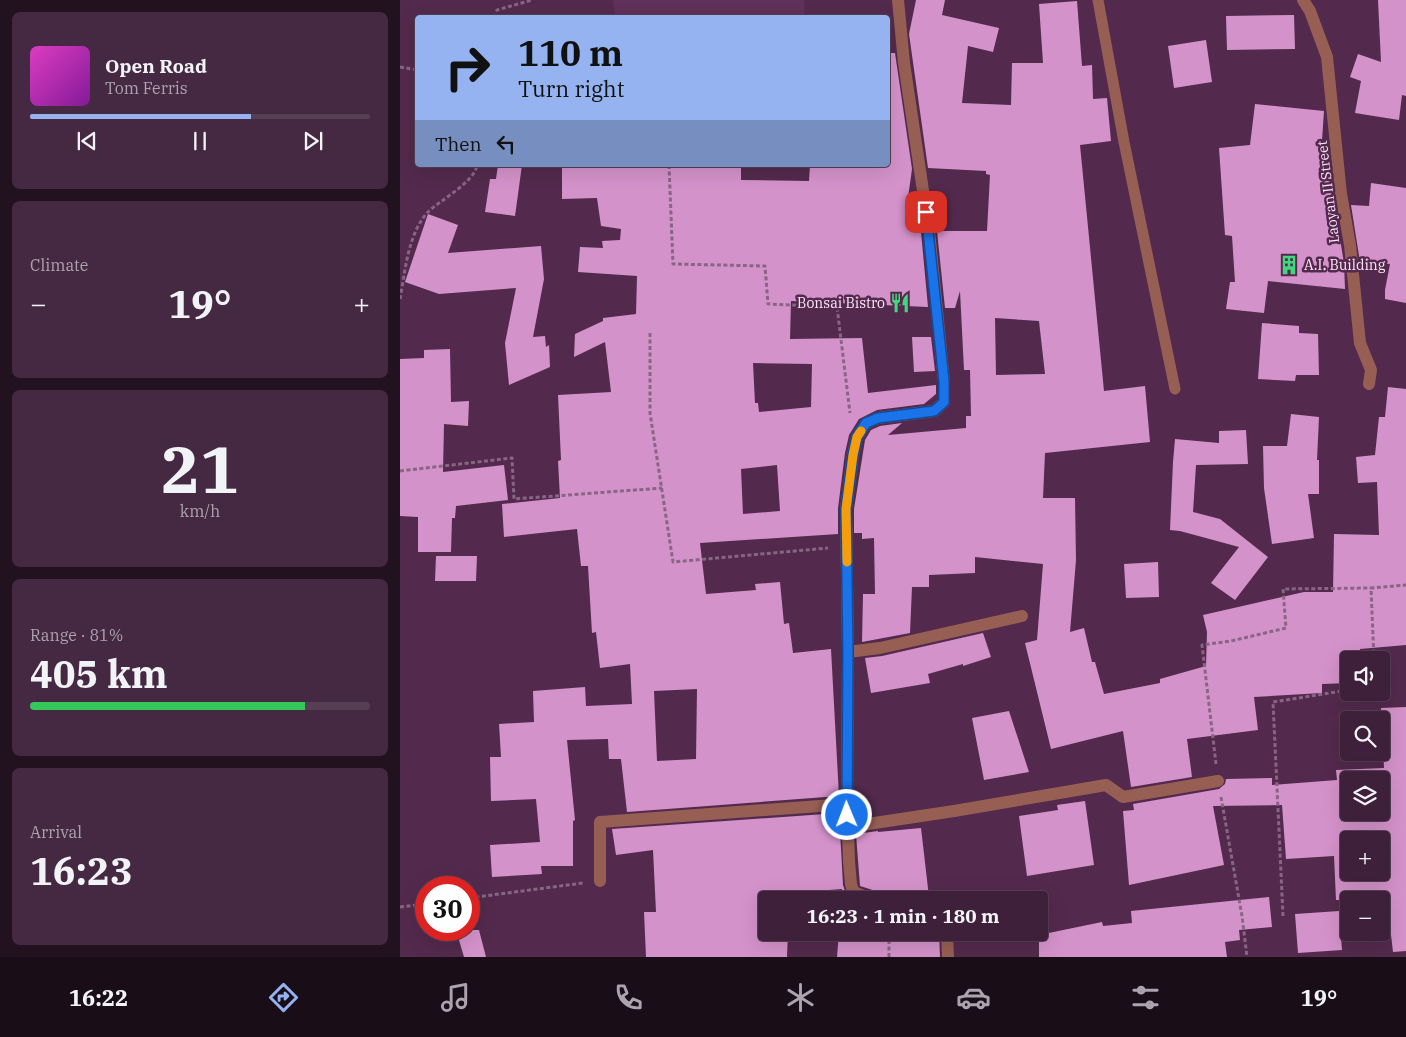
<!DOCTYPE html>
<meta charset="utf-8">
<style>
body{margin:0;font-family:"IBM Plex Serif",serif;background:#452842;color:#f1f3f6;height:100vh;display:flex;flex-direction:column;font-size:19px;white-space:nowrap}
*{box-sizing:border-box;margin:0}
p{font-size:16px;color:#ada3af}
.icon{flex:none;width:28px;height:28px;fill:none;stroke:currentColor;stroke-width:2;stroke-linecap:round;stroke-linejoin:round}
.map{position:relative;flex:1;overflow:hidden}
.details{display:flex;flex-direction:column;gap:12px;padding:12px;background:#221220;width:400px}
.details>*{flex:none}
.banner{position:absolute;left:15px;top:15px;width:475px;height:152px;border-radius:5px;box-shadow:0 5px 20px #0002,0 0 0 1px #573e54;background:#95b2f1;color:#111;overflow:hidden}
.tools{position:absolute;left:940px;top:651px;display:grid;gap:10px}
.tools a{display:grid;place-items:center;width:50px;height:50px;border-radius:5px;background:#3e203a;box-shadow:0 5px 20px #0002,0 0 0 1px #573e54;font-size:25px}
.speed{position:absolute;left:15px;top:876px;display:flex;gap:10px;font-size:25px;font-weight:700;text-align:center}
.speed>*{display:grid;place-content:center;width:65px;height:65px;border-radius:50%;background:#3e203a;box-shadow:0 5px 20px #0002,0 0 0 1px #573e54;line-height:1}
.speed .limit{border:8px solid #d22;background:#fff;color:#111}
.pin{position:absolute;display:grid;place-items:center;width:42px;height:42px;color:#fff;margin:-21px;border-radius:10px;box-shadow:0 2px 8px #0006}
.me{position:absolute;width:55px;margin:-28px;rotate:359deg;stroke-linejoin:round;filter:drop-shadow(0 0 4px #0008)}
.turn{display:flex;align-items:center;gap:18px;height:105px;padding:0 20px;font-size:22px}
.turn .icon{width:65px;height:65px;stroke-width:2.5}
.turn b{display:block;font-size:35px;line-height:42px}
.then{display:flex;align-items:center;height:48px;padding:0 20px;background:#0003;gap:10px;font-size:19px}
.big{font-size:38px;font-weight:800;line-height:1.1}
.details .tile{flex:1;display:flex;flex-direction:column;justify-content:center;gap:8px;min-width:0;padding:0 18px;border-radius:8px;background:#452842}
.details .dial{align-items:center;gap:0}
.dial b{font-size:65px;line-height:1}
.song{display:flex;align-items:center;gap:15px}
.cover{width:60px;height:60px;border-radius:8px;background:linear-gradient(135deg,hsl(310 70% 55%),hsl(290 70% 35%))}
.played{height:5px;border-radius:2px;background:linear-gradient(90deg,#95b2f1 65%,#573e54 65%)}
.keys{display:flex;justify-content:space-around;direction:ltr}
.heat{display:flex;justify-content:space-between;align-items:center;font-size:28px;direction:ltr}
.charge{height:8px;border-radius:4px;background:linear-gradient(90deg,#34c759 81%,#573e54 0)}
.trip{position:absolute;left:358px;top:891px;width:290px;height:50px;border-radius:5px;background:#3e203a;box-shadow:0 5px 20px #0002,0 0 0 1px #573e54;font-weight:800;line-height:50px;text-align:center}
.menu{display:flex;height:80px;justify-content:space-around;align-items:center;background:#190d17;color:#ada3af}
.menu .icon{width:35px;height:35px}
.menu .selected{color:#95b2f1}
.menu b{font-size:22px;color:#f1f3f6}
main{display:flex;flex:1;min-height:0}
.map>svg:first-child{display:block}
</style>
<main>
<section class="details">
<div class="tile">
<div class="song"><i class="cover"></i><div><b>Open Road</b><p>Tom Ferris</p></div></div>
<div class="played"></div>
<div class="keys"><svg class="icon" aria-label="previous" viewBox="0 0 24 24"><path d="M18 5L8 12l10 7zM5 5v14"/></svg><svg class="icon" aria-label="pause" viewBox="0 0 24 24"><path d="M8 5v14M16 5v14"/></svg><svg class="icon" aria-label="next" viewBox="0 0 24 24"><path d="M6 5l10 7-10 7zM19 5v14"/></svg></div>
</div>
<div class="tile"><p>Climate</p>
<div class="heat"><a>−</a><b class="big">19°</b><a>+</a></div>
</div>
<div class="tile dial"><b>21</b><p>km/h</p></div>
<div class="tile"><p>Range · 81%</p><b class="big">405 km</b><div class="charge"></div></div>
<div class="tile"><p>Arrival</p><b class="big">16:23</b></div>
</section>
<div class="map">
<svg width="1006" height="957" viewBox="0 0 1006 957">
<rect width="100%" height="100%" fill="#532a4d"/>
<path fill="#60315a" d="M213,0H404L405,17H215Z"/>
<path fill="#d492ca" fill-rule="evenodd" d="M516,0H545L542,15L599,28L593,52L568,46L562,103L611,105L612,63H643L639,4L677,1L682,66L692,65L693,99L707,98L711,141L680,145L704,391L745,386L750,442L645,453L643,498H675L676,560L670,632L684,628L692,662H695L704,694L760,683V679L806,666L807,632L803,615L904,592H933L934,534L979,535L977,482L958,483L956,457L975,455L979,417H985L988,387L1006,389V645L960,649V660H949V683L922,684V693L854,697L858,730L787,739L792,777L731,787L723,731L651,749L625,643L637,640L643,564L575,557V573L529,575V587H512L510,633L462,642L463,594H475L474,538L462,539V533H454V509L465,440L471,430L480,426L502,423L488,435L566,428V416H571L570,370H564L560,291L555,308H545L537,231H587L590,175L586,174V171L528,168L509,34ZM595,318L639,321L645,374L596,375Z
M978,0H1006V96L1002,95L999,120L955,113L961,81L950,77L958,54L981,62Z
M894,15L895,49L827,50L826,16Z
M806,40L812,82L774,88L768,46Z
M488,53H495L512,169L507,205L515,206L517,232H521L528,307L391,301L390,339L462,338L468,393L536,385V394L524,404L477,410L459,419L449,435L445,453L438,508V534L300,543L306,594L356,590L355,584L380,582L384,624L389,623L393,653L431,649L439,796L227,812L221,759H209L208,739L167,740L175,820L173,821V866H141L142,874L92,877L90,845L140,842L136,799L91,801L90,757H101L99,724L134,722L133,691L185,687L186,706L232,704L230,664L200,668L196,632L192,633L188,566H181L177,529L104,537L102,504L160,498L158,461L161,460L158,395L211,392L205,342L174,357L175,334L203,321V318L236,314L237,276L178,272L180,247L203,248L202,241L220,240L221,229L201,226L197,198L162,199V165H237V167L341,165V180L409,181L410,165H488ZM353,363L412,364L411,407L359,412L358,403H355ZM377,465L380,511L343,514L341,469ZM297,689L296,759L257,761L254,691Z
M855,104L924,111L921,155L929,156L933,203H934L944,263L945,289L868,281L864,313L826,309L830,282H835L832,236L825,235L819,148L850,145Z
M98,165H122L115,216L85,212L90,179H96Z
M971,183L1006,188V303L985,299V290L990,264L960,262L951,205L969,206Z
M28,214L58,225L48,253L141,246L144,279L133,337L145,336L146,347L149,345L150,367L109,385L105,343L116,288L39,294L5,282Z
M862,323L899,326V333L918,334L919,375H896L895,381L858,379Z
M512,337H531L535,371L514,372Z
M50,349L51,402L69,401L68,426L44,424L43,472L104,465L108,500L56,506L55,518H52L51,552H18V517L0,516V359L24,358V350Z
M891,414L919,417L917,460H919V494H908L914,538L872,544L864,488L863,446H887Z
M846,430L848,464L796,465L793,512L820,519L868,557L835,600L811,583L839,547L780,531L770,530L773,462L775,439L819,443V431Z
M36,556H77L76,581H35Z
M758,562L759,597L726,598L724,564Z
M583,633L591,657L563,666V664L528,674L530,683L471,693L465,658L482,656Z
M1006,707V951L993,952L987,900H936L934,856L886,859L882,805L813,806L824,865L729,885L723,811L734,810L733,804L819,789L825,784L826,779L872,778V785L937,780L936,770L984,768L981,708ZM949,780H981V812H949ZM949,840H981V872H949Z
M609,711L629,772L584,780L572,718Z
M685,801L694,865L627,876L619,816L658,810L657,805Z
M439,813L443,885L446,894L452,900H441L442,889L390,893V900H366V932H388L387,957H246L244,912H256L253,850L216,855L212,829Z
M521,828L529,897L484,900L482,895L479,892L460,886L456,834L478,831V832Z
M869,897L872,927L839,930L840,940L825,942L827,957H639V935L702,922L703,926L732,923L731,911Z
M939,911L942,950L898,953L895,914Z
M56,930H79L86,957H64Z
M439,932H539L540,957H437Z"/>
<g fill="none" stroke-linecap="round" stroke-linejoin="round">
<path stroke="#896584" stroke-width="3" stroke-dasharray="4 2.5" stroke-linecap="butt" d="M96,18L97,10L132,0
M0,67L18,70
M269,165L273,264L365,266L368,304L437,307L450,413
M0,299C5,272 8,233 28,212C40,200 75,182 77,165
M250,333V413L273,562L428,548
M0,471L112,458L114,499L262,488
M974,660L971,588L1006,585
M816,764L802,645L831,641L886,628L883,589L971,588
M821,797L842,916L847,957
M69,898L183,883
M0,907L26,904
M883,916L873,702L949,690
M489,957V932"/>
<path stroke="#975f54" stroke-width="11" d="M698,0L724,142L775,389"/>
<path stroke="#975f54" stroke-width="12" d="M903,0L910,11L927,57L941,194L950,245L960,343L971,370L969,384
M448,652L480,648L622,616
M448,827L554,811L706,785L723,797L818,781
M200,881V822L447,804
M476,900L458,894L453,891L451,884L449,861L447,804L448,652L446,509L453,455L457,437L466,423L478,418L534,411L544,402V381L529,231L504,63L498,0
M547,932L548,957"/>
</g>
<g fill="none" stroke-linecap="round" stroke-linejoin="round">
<defs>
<path id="route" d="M447,815L448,652L446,509L453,455L457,437L466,423L478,418L534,411L544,402V381L526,212"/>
</defs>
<use href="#route" stroke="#114b97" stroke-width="12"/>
<use href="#route" stroke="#1a73e8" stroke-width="9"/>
<path stroke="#f59e0b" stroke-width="9" d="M447,562L446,509L453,455L457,437L461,431"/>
</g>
<defs>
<symbol id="building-bare" viewBox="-9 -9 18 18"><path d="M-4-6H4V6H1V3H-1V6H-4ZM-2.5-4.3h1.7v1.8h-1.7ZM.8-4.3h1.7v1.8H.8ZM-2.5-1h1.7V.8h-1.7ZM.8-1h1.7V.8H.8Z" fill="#42d77c" stroke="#532a4d" stroke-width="2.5" paint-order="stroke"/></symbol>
<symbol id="restaurant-bare" viewBox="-9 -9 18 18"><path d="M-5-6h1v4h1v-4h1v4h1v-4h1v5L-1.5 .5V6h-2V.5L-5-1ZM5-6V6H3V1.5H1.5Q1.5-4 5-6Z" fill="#42d77c" stroke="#532a4d" stroke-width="2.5" paint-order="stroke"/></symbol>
</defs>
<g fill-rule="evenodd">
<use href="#building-bare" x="875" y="251" width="28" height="28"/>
<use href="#restaurant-bare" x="486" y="289" width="28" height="28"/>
</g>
<g text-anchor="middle" stroke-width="5" stroke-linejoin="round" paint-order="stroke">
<g font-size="14" fill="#fee4f9" stroke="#532a4d">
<text transform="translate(928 192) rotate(-97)" y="5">Laoyan II Street</text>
</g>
<g font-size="14" fill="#fee4f9" stroke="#532a4d" text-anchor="start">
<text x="904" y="270">A.I. Building</text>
<text x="485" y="308" text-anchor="end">Bonsai Bistro</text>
</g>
</g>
</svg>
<div class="tools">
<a><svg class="icon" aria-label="sound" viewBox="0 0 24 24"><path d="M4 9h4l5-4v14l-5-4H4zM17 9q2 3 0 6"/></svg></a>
<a><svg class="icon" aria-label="search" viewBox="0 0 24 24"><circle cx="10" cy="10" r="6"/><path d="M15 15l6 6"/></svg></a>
<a><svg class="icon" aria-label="layers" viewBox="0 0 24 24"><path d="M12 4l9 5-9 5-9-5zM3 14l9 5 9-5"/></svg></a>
<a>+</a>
<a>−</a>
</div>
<div class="speed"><div class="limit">30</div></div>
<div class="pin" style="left:526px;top:212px;background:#d93025"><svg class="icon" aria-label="arrive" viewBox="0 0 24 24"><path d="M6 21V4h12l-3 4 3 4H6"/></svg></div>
<svg class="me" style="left:447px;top:815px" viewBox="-20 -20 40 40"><circle r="17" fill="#1a73e8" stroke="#fff" stroke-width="3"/><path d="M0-11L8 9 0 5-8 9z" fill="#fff"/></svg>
<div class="trip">16:23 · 1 min · 180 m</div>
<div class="banner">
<div class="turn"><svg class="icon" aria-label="right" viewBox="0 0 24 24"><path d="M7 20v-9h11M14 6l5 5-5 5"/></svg><div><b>110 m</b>Turn right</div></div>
<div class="then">Then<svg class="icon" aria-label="left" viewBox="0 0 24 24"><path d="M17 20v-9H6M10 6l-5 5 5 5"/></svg></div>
</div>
</div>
</main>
<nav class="menu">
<b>16:22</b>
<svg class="icon selected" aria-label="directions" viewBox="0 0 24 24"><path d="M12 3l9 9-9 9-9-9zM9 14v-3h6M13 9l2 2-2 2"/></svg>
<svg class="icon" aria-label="music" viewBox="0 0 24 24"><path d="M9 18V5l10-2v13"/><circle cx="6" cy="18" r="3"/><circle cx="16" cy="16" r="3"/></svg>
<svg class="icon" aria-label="phone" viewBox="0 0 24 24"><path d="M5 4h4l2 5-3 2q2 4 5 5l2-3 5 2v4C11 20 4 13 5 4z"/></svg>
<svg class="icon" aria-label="climate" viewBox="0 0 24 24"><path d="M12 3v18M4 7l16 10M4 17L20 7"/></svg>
<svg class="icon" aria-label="car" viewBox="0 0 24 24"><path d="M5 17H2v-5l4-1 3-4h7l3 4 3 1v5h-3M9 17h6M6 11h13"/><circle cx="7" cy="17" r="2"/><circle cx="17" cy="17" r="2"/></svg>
<svg class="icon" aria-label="filters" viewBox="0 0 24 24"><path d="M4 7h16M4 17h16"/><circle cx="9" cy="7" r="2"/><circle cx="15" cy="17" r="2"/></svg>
<b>19°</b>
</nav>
